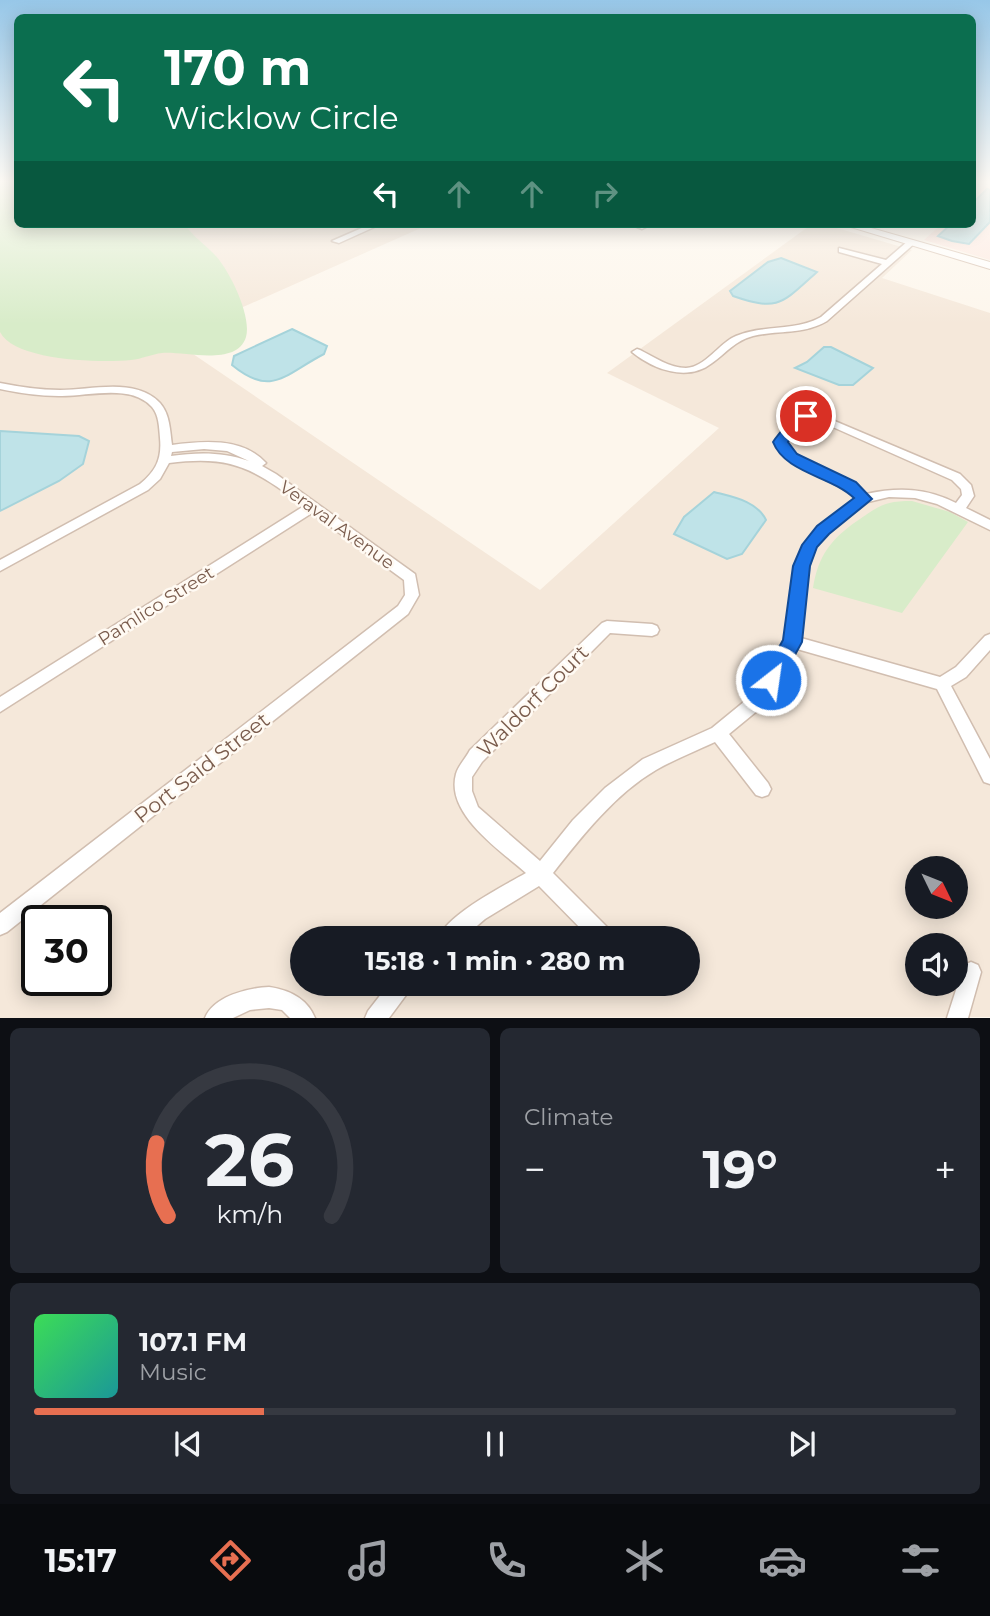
<!DOCTYPE html>
<meta charset="utf-8">
<style>
body{margin:0;font-family:Montserrat,sans-serif;background:#242831;color:#f1f3f6;height:100vh;display:flex;flex-direction:column;font-size:26px;white-space:nowrap}
*{box-sizing:border-box;margin:0}
p{font-size:23px;color:#9ea1a6}
.icon{flex:none;width:38px;height:38px;fill:none;stroke:currentColor;stroke-width:2;stroke-linecap:round;stroke-linejoin:round}
.map{position:relative;height:1018px;overflow:hidden}
.drawer{display:flex;flex-direction:column;gap:10px;padding:10px;background:#0d0f14;flex:1}
.drawer>*{flex:none}
.top-card{position:absolute;left:14px;top:14px;width:962px;height:214px;border-radius:10px;box-shadow:0 4px 18px #0003;background:#0b6e4f;color:#fff;overflow:hidden}
.needle{width:46px;rotate:133deg}
.buttons{position:absolute;left:905px;top:856px;display:grid;gap:14px}
.buttons a{display:grid;place-items:center;width:63px;height:63px;border-radius:50%;background:#171b24;box-shadow:0 4px 18px #0003;font-size:35px}
.speed{position:absolute;left:21px;top:905px;display:flex;gap:14px;font-size:35px;font-weight:700;text-align:center}
.speed>*{display:grid;place-content:center;width:91px;height:91px;border-radius:50%;background:#171b24;box-shadow:0 4px 18px #0003;line-height:1}
.speed .limit{border:4px solid #111;border-radius:10px;background:#fff;color:#111}
.pin{position:absolute;display:grid;place-items:center;width:60px;height:60px;color:#fff;margin:-30px;border:4px solid #fff;border-radius:50%;box-shadow:0 2px 7px #0007}
.me{position:absolute;width:77px;margin:-38px;rotate:30deg;stroke-linejoin:round;filter:drop-shadow(0 0 5px #0008)}
.turn{display:flex;align-items:center;gap:24px;height:147px;padding:0 35px;font-size:32px}
.turn .icon{width:91px;height:91px;stroke-width:2.5}
.turn b{display:block;font-size:49px;line-height:60px}
.lanes{display:flex;align-items:center;height:66px;padding:0 35px;background:#0003;justify-content:center;gap:35px;direction:ltr}
.lanes .off{opacity:.35}
.big{font-size:52px;font-weight:700;line-height:1.1}
.drawer .card{flex:1;display:flex;flex-direction:column;justify-content:center;gap:10px;min-width:0;padding:0 24px;border-radius:10px;background:#242831}
.drawer .dial{align-items:center;gap:0}
.dial svg{height:182px;overflow:visible;fill:none;stroke:#363941;stroke-width:7;stroke-linecap:round;text-anchor:middle}
.dial text{fill:#f1f3f6;stroke:none}
.song{display:flex;align-items:center;gap:21px}
.cover{width:84px;height:84px;border-radius:10px;background:linear-gradient(135deg,hsl(130 70% 55%),hsl(180 70% 35%))}
.played{height:7px;border-radius:4px;background:linear-gradient(90deg,#e76f51 25%,#363941 25%)}
.keys{display:flex;justify-content:space-around;direction:ltr}
.heat{display:flex;justify-content:space-between;align-items:center;font-size:38px;direction:ltr}
.drawer .tiles{flex:1;display:grid;gap:10px;grid-template-columns:1fr 1fr}
.card:last-child{grid-column:span 2}
.trip{position:absolute;left:290px;top:926px;width:410px;height:70px;border-radius:35px;background:#171b24;box-shadow:0 4px 18px #0003;font-weight:700;line-height:70px;text-align:center}
.tab-bar{display:flex;height:112px;justify-content:space-around;align-items:center;background:#090b0e;color:#9ea1a6}
.tab-bar .icon{width:49px;height:49px}
.tab-bar .current{color:#e76f51}
.tab-bar b{font-size:32px;color:#f1f3f6}
.map>svg:first-child{display:block}
</style>
<div class="map">
<svg width="990" height="1018" viewBox="0 0 990 1018">
<rect width="100%" height="100%" fill="#fdf6ec"/>
<path fill="#f5e8da" fill-rule="evenodd" d="M0,200L18,224H430L171,339L540,590L719,428L607,373L812,224H823L912,250L882,278L990,313V1017L0,1018ZM917,868H956V906H917ZM37,920H96V980H37ZM303,938H688V984H303ZM917,945H956V984H917Z"/>
<path fill="#fde8e0" d="M984,186L990,188V260L924,240L942,224H973V196Z"/>
<path fill="#d8ecc9" d="M0,181H17L18,224H184C193,236 204,244 214,254C229,269 252,316 246,337C237,367 184,351 162,353C152,354 142,359 131,360C101,363 14,361 0,332Z
M912,501L950,512L968,522L902,613L813,588C818,556 831,539 857,521C879,506 884,501 912,501Z"/>
<path fill="#bfe3e8" stroke="#a5d3da" stroke-width="2" d="M987,189L990,190V222L969,244L952,241L938,236L951,224H973V203Z
M781,258L817,272C782,303 779,312 733,296L730,291L768,262Z
M292,329L327,346L324,354C285,374 272,398 232,365L234,356Z
M824,347H831L873,368L853,385H839L795,368L807,362Z
M0,431L79,436L89,441L83,464L59,481L0,511Z
M714,492C733,497 757,501 766,520L742,554L727,559L674,534L684,517Z"/>
<g fill="none" stroke-linecap="round" stroke-linejoin="round">
<defs>
<path id="street" d="M371,224H381L339,243L332,241Z
M630,224H641L646,227L642,229Z
M908,241L915,243L827,321C803,335 779,330 753,336C736,340 726,353 712,363C688,382 654,370 632,352L637,349L640,350C654,357 670,368 686,368C706,367 719,343 736,336C764,324 794,332 821,317L882,264L839,252V248L886,260Z
M0,383C20,387 40,390 60,390C91,390 136,377 160,403C170,414 170,431 172,445C202,441 243,437 266,463L262,466L276,474L415,574L419,595L408,614L7,932L0,935V913L398,606L405,595L404,580L312,513L0,712V697L304,506C253,469 234,455 169,463L160,479L148,490L0,571V560L140,484C156,471 162,459 160,438C159,427 159,415 152,407C130,383 87,397 59,396C39,396 19,393 0,389ZM204,449L227,451L249,461C223,452 199,452 171,456L172,452Z
M818,414L960,474L971,485L974,496L966,508L990,520V530L937,504L915,498L889,497L868,502L827,533L816,547L809,566L801,638L940,677L956,667L985,636L990,634V650L966,677L951,686L990,759V784L984,782L937,689L797,649L776,685L757,711L729,734L768,783L771,789L768,795L762,797L756,795L715,742C696,751 675,759 656,770C615,794 582,836 553,873L611,931L614,938H590L539,886L485,919L463,938H438C448,914 503,886 526,873C500,850 445,814 456,774C458,766 466,758 470,750L602,623L607,621L652,624L657,626L659,630L657,634L652,636L610,633L482,762L472,777V791L478,807L540,861L573,820L605,788L643,759L712,728L745,701L766,675L786,641L795,566L804,545L819,527L856,499C830,475 794,473 774,442L795,416ZM817,420L952,480L961,489L962,495L956,503C926,488 899,487 866,494C843,473 803,469 786,442L802,421Z
M971,962L978,965L981,972L968,1018H947L964,965Z
M389,984H412L409,991L389,1018H365L368,1011Z
M269,987C289,990 307,998 315,1018H290L282,1010L269,1008L250,1010L233,1018H205C214,996 248,988 269,987Z"/>
<path id="secondary" d="M841,224H857L990,262V269Z"/>
</defs>
<use href="#street" stroke="#d1beb0" stroke-width="3"/>
<use href="#secondary" stroke="#d6c0b0" stroke-width="2"/>
<use href="#street" fill="#fff" fill-rule="evenodd"/>
<use href="#secondary" fill="#fff" fill-rule="evenodd"/>
</g>
<linearGradient id="sky" x2="0" y2="1"><stop stop-color="#97c7e8"/><stop offset="0.56" stop-color="#fefbf6"/><stop offset="1" stop-color="#fefbf6" stop-opacity="0"/></linearGradient>
<rect width="990" height="324" fill="url(#sky)"/>
<path fill="#1a73e8" stroke="#114b97" stroke-width="2" d="M806,412L813,416L804,421L788,442L797,454L856,482L872,499L829,534L817,547L810,566L802,642L778,686L771,688L764,686L761,680L783,640L793,566L802,545L817,526L854,498C831,476 785,473 773,442L775,439L794,415Z"/>
<g text-anchor="middle" stroke-width="5" stroke-linejoin="round" paint-order="stroke">
<g font-size="18" fill="#7a5c4d" stroke="#fffaf3">
<text transform="translate(337 525) rotate(36)" y="6">Veraval Avenue</text>
<text transform="translate(156 606) rotate(-32)" y="6">Pamlico Street</text>
</g>
<g font-size="21" fill="#7a5c4d" stroke="#fffaf3">
<text transform="translate(533 701) rotate(-45)" y="7">Waldorf Court</text>
<text transform="translate(202 768) rotate(-38)" y="7">Port Said Street</text>
</g>
</g>
</svg>
<div class="buttons">
<a><svg class="needle" viewBox="-14 -14 28 28"><path d="M0-13l5 13h-10z" fill="#e53935"/><path d="M0 13l5-13h-10z" fill="#9ea1a6"/></svg></a>
<a><svg class="icon" aria-label="sound" viewBox="0 0 24 24"><path d="M4 9h4l5-4v14l-5-4H4zM17 9q2 3 0 6"/></svg></a>
</div>
<div class="speed"><div class="limit">30</div></div>
<div class="pin" style="left:806px;top:416px;background:#d93025"><svg class="icon" aria-label="arrive" viewBox="0 0 24 24"><path d="M6 21V4h12l-3 4 3 4H6"/></svg></div>
<svg class="me" style="left:771px;top:680px" viewBox="-20 -20 40 40"><circle r="17" fill="#1a73e8" stroke="#fff" stroke-width="3"/><path d="M0-11L8 9 0 5-8 9z" fill="#fff"/></svg>
<div class="trip">15:18 · 1 min · 280 m</div>
<div class="top-card">
<div class="turn"><svg class="icon" aria-label="left" viewBox="0 0 24 24"><path d="M17 20v-9H6M10 6l-5 5 5 5"/></svg><div><b>170 m</b>Wicklow Circle</div></div>
<div class="lanes"><svg class="icon" aria-label="left" viewBox="0 0 24 24"><path d="M17 20v-9H6M10 6l-5 5 5 5"/></svg><svg class="icon off" aria-label="ahead" viewBox="0 0 24 24"><path d="M12 20V5M6 11l6-6 6 6"/></svg><svg class="icon off" aria-label="ahead" viewBox="0 0 24 24"><path d="M12 20V5M6 11l6-6 6 6"/></svg><svg class="icon off" aria-label="right" viewBox="0 0 24 24"><path d="M7 20v-9h11M14 6l5 5-5 5"/></svg></div>
</div>
</div>
<section class="drawer">
<div class="tiles">
<div class="card dial"><svg viewBox="0 0 100 80">
<path d="M14 69A42 42 0 1 1 86 69"/>
<path d="M14 69A42 42 0 0 1 9 37" stroke="#e76f51"/>
<text x="50" y="56" font-size="32" font-weight="700">26</text>
<text x="50" y="72" font-size="11">km/h</text>
</svg></div>
<div class="card"><p>Climate</p>
<div class="heat"><a>−</a><b class="big">19°</b><a>+</a></div>
</div>
<div class="card">
<div class="song"><i class="cover"></i><div><b>107.1 FM</b><p>Music</p></div></div>
<div class="played"></div>
<div class="keys"><svg class="icon" aria-label="previous" viewBox="0 0 24 24"><path d="M18 5L8 12l10 7zM5 5v14"/></svg><svg class="icon" aria-label="pause" viewBox="0 0 24 24"><path d="M8 5v14M16 5v14"/></svg><svg class="icon" aria-label="next" viewBox="0 0 24 24"><path d="M6 5l10 7-10 7zM19 5v14"/></svg></div>
</div>
</div>
</section>
<nav class="tab-bar">
<b>15:17</b>
<svg class="icon current" aria-label="directions" viewBox="0 0 24 24"><path d="M12 3l9 9-9 9-9-9zM9 14v-3h6M13 9l2 2-2 2"/></svg>
<svg class="icon" aria-label="music" viewBox="0 0 24 24"><path d="M9 18V5l10-2v13"/><circle cx="6" cy="18" r="3"/><circle cx="16" cy="16" r="3"/></svg>
<svg class="icon" aria-label="phone" viewBox="0 0 24 24"><path d="M5 4h4l2 5-3 2q2 4 5 5l2-3 5 2v4C11 20 4 13 5 4z"/></svg>
<svg class="icon" aria-label="climate" viewBox="0 0 24 24"><path d="M12 3v18M4 7l16 10M4 17L20 7"/></svg>
<svg class="icon" aria-label="car" viewBox="0 0 24 24"><path d="M5 17H2v-5l4-1 3-4h7l3 4 3 1v5h-3M9 17h6M6 11h13"/><circle cx="7" cy="17" r="2"/><circle cx="17" cy="17" r="2"/></svg>
<svg class="icon" aria-label="filters" viewBox="0 0 24 24"><path d="M4 7h16M4 17h16"/><circle cx="9" cy="7" r="2"/><circle cx="15" cy="17" r="2"/></svg>
</nav>
